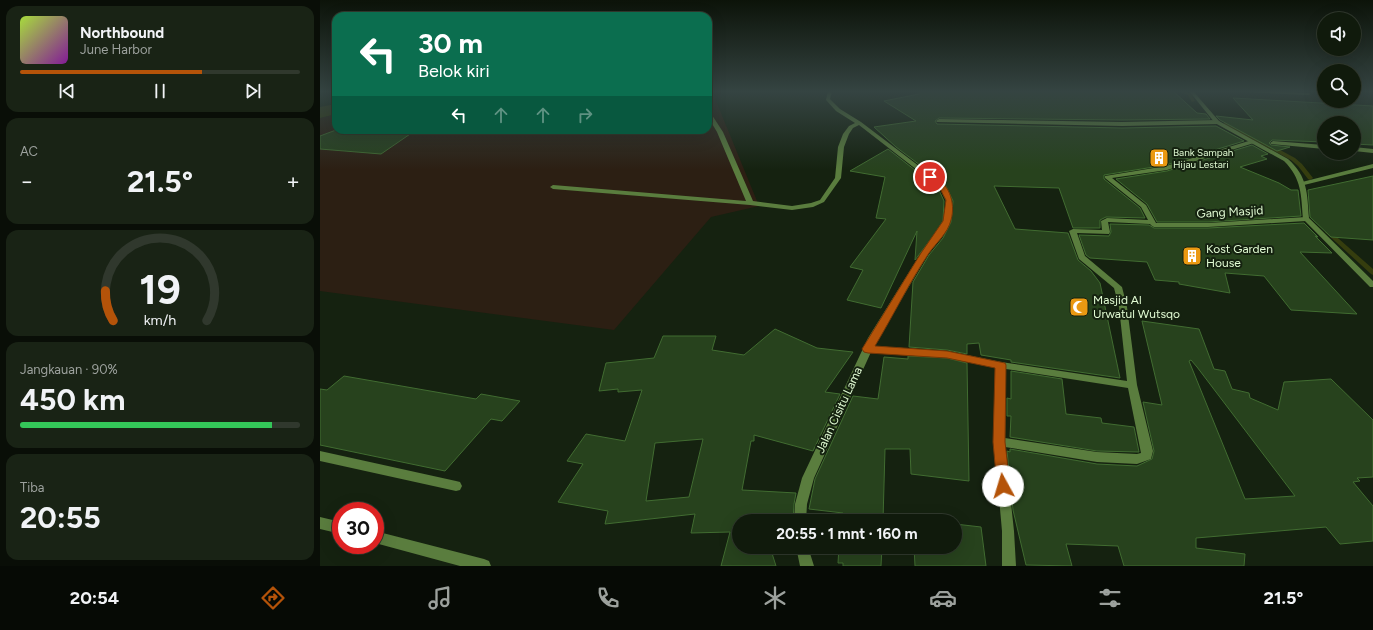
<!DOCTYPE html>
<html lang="id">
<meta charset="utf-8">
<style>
body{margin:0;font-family:Figtree,sans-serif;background:#192315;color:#f1f3f6;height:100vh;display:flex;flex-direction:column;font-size:15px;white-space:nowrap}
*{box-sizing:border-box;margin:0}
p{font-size:13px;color:#9ca19d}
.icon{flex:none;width:22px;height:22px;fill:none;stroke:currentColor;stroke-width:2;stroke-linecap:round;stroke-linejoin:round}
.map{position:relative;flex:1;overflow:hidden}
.details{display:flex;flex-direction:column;gap:6px;padding:6px;background:#090e07;width:320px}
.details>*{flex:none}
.guide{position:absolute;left:12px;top:12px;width:380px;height:122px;border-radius:12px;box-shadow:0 4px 16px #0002,0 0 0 1px #30382d;background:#0b6e4f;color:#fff;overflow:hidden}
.fabs{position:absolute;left:997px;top:12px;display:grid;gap:8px}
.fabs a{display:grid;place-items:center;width:44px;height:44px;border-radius:50%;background:#101a0c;box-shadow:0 4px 16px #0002,0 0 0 1px #30382d;font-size:20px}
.speed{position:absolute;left:12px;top:502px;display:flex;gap:8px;font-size:20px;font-weight:700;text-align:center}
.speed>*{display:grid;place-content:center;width:52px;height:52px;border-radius:50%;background:#101a0c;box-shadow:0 4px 16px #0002,0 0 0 1px #30382d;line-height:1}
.speed .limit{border:6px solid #d22;background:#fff;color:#111}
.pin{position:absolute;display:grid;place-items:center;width:34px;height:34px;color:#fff;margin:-17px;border:2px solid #fff;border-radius:50%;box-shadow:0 1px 4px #0007}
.me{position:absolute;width:44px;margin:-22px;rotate:354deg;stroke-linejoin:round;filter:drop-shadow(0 0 3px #0008)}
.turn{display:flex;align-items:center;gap:14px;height:84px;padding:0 20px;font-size:18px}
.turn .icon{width:52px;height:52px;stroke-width:2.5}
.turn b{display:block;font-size:28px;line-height:34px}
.lanes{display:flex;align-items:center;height:38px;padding:0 20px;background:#0003;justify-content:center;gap:20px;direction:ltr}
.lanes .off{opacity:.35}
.big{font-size:30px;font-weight:700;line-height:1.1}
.details .tile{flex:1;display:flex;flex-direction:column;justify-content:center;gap:6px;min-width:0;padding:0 14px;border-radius:12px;background:#192315}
.details .dial{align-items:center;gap:0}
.dial svg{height:104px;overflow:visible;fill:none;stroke:#30382d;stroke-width:7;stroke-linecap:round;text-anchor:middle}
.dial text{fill:#f1f3f6;stroke:none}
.song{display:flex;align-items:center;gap:12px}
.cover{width:48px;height:48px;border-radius:6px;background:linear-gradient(135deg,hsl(80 70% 55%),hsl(290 70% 35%))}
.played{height:4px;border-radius:2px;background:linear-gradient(90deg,#b45309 65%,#30382d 65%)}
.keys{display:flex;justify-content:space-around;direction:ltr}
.heat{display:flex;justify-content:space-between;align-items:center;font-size:22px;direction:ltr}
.charge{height:6px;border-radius:3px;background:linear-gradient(90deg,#34c759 90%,#30382d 0)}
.trip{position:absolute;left:412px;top:514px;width:230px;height:40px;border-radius:20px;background:#101a0c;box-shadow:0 4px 16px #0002,0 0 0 1px #30382d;font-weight:700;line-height:40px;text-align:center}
.tab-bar{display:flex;height:64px;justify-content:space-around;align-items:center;background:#060a05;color:#9ca19d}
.tab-bar .icon{width:28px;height:28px}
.tab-bar .selected{color:#b45309}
.tab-bar b{font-size:18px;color:#f1f3f6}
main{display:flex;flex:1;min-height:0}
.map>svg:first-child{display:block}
</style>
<main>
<section class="details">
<div class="tile">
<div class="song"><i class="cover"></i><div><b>Northbound</b><p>June Harbor</p></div></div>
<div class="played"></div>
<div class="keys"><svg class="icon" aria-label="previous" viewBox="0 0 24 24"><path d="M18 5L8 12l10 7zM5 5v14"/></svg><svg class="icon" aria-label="pause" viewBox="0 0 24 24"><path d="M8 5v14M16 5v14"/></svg><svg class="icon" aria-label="next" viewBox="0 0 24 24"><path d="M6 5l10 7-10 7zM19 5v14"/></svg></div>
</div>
<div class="tile"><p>AC</p>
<div class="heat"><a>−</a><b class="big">21.5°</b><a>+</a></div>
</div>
<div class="tile dial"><svg viewBox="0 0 100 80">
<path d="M14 69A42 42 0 1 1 86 69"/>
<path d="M14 69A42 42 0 0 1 8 46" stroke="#b45309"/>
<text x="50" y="56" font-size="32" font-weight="700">19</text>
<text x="50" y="72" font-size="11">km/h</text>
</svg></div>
<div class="tile"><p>Jangkauan · 90%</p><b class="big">450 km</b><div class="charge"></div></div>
<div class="tile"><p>Tiba</p><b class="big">20:55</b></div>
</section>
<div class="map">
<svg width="1053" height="566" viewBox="0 0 1053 566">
<rect width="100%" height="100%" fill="#152210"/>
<path fill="#2c1f13" d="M388,91H392L439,206L391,217L294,330L0,291V118L16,114V130H388Z"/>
<path fill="#353d0e" d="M16,104V114L0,118V107Z"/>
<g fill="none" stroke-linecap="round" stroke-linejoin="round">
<path fill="#353d0e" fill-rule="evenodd" d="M858,91H863L871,93L875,101L872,102L868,95Z
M951,91H967L974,92L972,93L953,92Z
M904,122H908L975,158L982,164L993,178L990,180L988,179L978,166L971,160L904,124Z
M1008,230L1010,231L1053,269V275L1051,274L1006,233L1005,232Z"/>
</g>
<path fill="#27421d" stroke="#416c31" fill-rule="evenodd" d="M599,91H853L877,113L886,114L890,119L802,120L619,118L615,121L617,124L802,128L896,126L924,141L846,165L784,175V179L820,208L825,218L786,217L780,220V228H753L739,188L674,186L695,229L748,233L758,260L771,271L780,283L800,378L691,362V360L661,355L659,343L647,344V354L627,350L589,347L593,282L609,255L623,238L631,222L633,201L625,184L576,147L554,127L596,121L564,101L599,94Z
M913,98L1053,106V145L1034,144V123H1004V142L952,140L949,143L951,145L970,147L957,151L900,120L896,116L933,120Z
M16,130H96L61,154L0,149V136Z
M932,145L948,154L941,156L947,159L920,167L959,183L971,190H978L981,216L888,222H837L827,204L796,179L847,171Z
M568,149L618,188L624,201L623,221L614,235L595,260L597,231L561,308L527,300L543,270L530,267L566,219L556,218L565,177L530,171Z
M1053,176V240L1011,237L990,217L988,190Z
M984,223L998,237L995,236L1012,253L980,252L1037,314L971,310L944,276L905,273L910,293L859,284V282L835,280L827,262L770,258L766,255L759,235L789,236L791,232L790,224L829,225L834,228H888Z
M822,321L879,329L894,369L905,371L912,389L929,393L930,398L958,410L964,382L1011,379L1053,420V477L1037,478L1040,481L1033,482L1053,506V541L1020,544L1006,527L876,538V548L925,554L924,566H804L798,546L746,544L752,566L706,565L693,510L687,451L690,452V449L777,464L817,466L832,459L834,451L823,402L842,405ZM871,360L877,367L975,496L925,499L869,361Z
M455,329L497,348L533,352L505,392L520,394L493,451L434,435V441H431L422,490L476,493L474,504L473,521H419V547H450L456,566H401L410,532L371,533L375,514L285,524L288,511L238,502L263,464L247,461L266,434L305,441L322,390L298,392V389L279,391L286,363L334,358L343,336H396L392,350L424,355ZM383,439L369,497L326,501L335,443Z
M588,356L627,358L647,363L649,481L591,474L590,449H565L563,521H522L523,513L489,509L495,479L533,396L558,399L564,357L588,359Z
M691,371L742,379L746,414L781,418L782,423L814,427L819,452L777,451L690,437L691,416H687V398L691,399Z
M24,376L156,399L161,394L200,401L182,421L171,419L125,471L0,445V389L7,390Z
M635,524L661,527L666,566H595L594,547H635Z
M519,547H562L561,566H523V563H518Z"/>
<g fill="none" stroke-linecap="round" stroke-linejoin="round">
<path fill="#5a7d3e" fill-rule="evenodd" d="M0,451L136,481L140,482L142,486L140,490L136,491L0,461Z"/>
<path fill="#5a7d3e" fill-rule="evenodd" d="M508,91H512L510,99L520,109L541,122L624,185L632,201L630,221L622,237L608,254L554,346L627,351L681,362L807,381L799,307L794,288L759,259L749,231L753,229L782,230L781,221L787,218L828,220L821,207L785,178V176L846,166L932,140L934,141V143L847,170L792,178L826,205L836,223H888L986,217L989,219L986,221L888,227H834L832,226L830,224L788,222L790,232L789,234L757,233L765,256L802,287L807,307L817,385L833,451L831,459L817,464L777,462L685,447L694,531L696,566H682V531L674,442L676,367L627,357L551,352L494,478L487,504L486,521H474L475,504L482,478L548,338L601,253L615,236L624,221L626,201L619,187L539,125L533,128L529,134L524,147L521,178L504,202L493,207L472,210L430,205L233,189L230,187L233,185L426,201L397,132L388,117V112H390L403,132L433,201L472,206L491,203L500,200L515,178L518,147L523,134L529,126L535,123L516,111L506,100ZM686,369L808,388L821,453L817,454L777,452L685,438Z
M923,91L989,93L991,94L989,95L925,92Z
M619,119L802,122L897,120L900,122L897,124L802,126L617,122L616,121Z
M953,141L1004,145V149L951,144L950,143Z
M1034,147L1053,149V153L1034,151Z
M1053,164V168L984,185L981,183L982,182Z
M0,517L21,522V534L0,529Z
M55,531L164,559L169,561L171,566H140L55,543Z
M476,547H488L494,566H480Z"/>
<path fill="#5a7d3e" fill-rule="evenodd" d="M869,91H873L899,121L968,159C988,177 987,193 989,218L1053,281V287H1050L983,219C981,195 982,179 964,161L895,123Z"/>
</g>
<linearGradient id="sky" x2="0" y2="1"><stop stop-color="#0c1309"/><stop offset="0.54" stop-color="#354442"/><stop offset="1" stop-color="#354442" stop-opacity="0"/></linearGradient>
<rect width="1053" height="170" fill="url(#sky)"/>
<path fill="#b45309" stroke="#753606" d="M610,175C629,181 636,203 631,220C628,233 616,243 609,253C589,283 573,316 555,346L627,351L685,363L686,365L685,442L690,486L688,490L683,492L678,490L677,486L673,442L675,368L627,358L548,353L544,352L542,349L601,253L623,221L626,200L619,187L607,177Z"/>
<defs>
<symbol id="building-square" viewBox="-11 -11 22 22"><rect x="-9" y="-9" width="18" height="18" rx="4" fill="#ea9912" stroke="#152210"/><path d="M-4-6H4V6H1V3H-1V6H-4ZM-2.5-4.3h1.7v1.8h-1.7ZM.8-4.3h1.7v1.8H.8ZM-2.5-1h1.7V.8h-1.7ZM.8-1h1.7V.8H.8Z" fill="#fff"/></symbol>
<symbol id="mosque-square" viewBox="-11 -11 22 22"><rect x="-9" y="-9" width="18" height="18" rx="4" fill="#ea9912" stroke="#152210"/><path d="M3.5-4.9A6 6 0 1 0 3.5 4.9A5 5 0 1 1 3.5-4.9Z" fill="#fff"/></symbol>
</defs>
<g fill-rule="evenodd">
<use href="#building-square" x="828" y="147" width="22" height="22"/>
<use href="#building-square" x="861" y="245" width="22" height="22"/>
<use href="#mosque-square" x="748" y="296" width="22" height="22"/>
</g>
<g text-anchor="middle" stroke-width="4" stroke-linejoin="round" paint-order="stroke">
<g font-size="10" fill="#e2fcd4" stroke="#152210" text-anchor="start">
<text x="853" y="156">Bank Sampah<tspan x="853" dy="12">Hijau Lestari</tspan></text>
</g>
<g font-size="12" fill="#e2fcd4" stroke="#152210">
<text transform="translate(910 212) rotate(-3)" y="4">Gang Masjid</text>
<text transform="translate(519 410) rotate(-65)" y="4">Jalan Cisitu Lama</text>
</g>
<g font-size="12" fill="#e2fcd4" stroke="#152210" text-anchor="start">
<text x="886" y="253">Kost Garden<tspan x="886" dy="14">House</tspan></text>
<text x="773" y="304">Masjid Al<tspan x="773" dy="14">Urwatul Wutsqo</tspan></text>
</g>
</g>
</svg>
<div class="fabs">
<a><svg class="icon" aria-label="sound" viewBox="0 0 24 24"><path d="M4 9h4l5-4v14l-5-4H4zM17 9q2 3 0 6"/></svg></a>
<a><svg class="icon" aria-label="search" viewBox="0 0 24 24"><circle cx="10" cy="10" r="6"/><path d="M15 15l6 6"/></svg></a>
<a><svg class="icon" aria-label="layers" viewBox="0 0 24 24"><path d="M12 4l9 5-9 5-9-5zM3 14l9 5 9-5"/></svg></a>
</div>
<div class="speed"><div class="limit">30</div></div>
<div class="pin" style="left:610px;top:177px;background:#d93025"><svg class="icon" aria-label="arrive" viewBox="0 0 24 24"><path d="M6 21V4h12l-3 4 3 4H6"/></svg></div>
<svg class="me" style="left:683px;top:486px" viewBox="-20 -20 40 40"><circle r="19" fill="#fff"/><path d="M0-13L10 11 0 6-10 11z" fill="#b45309"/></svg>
<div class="trip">20:55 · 1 mnt · 160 m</div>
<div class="guide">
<div class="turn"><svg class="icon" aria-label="left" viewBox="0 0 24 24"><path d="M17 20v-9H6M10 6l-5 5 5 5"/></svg><div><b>30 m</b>Belok kiri</div></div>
<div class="lanes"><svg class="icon" aria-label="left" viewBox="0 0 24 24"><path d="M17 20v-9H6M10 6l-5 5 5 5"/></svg><svg class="icon off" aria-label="ahead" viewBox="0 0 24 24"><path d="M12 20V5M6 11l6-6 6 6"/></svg><svg class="icon off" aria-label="ahead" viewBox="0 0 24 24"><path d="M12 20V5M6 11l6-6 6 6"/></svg><svg class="icon off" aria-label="right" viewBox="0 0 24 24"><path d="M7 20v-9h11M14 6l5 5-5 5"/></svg></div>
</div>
</div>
</main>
<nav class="tab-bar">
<b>20:54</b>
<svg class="icon selected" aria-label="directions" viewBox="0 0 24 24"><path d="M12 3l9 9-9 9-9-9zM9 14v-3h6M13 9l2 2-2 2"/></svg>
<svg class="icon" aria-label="music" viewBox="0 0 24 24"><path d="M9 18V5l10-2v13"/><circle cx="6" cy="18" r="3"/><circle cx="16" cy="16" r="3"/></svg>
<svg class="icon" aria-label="phone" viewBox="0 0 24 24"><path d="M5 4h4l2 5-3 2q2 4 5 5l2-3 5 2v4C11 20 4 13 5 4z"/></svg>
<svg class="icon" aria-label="climate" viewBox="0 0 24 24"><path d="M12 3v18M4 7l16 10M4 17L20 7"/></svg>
<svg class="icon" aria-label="car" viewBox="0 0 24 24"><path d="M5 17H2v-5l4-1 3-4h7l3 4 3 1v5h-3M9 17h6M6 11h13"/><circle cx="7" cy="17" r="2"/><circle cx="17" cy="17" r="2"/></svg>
<svg class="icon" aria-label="filters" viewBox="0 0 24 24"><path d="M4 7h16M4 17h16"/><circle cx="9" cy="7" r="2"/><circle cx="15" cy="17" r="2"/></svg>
<b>21.5°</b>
</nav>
